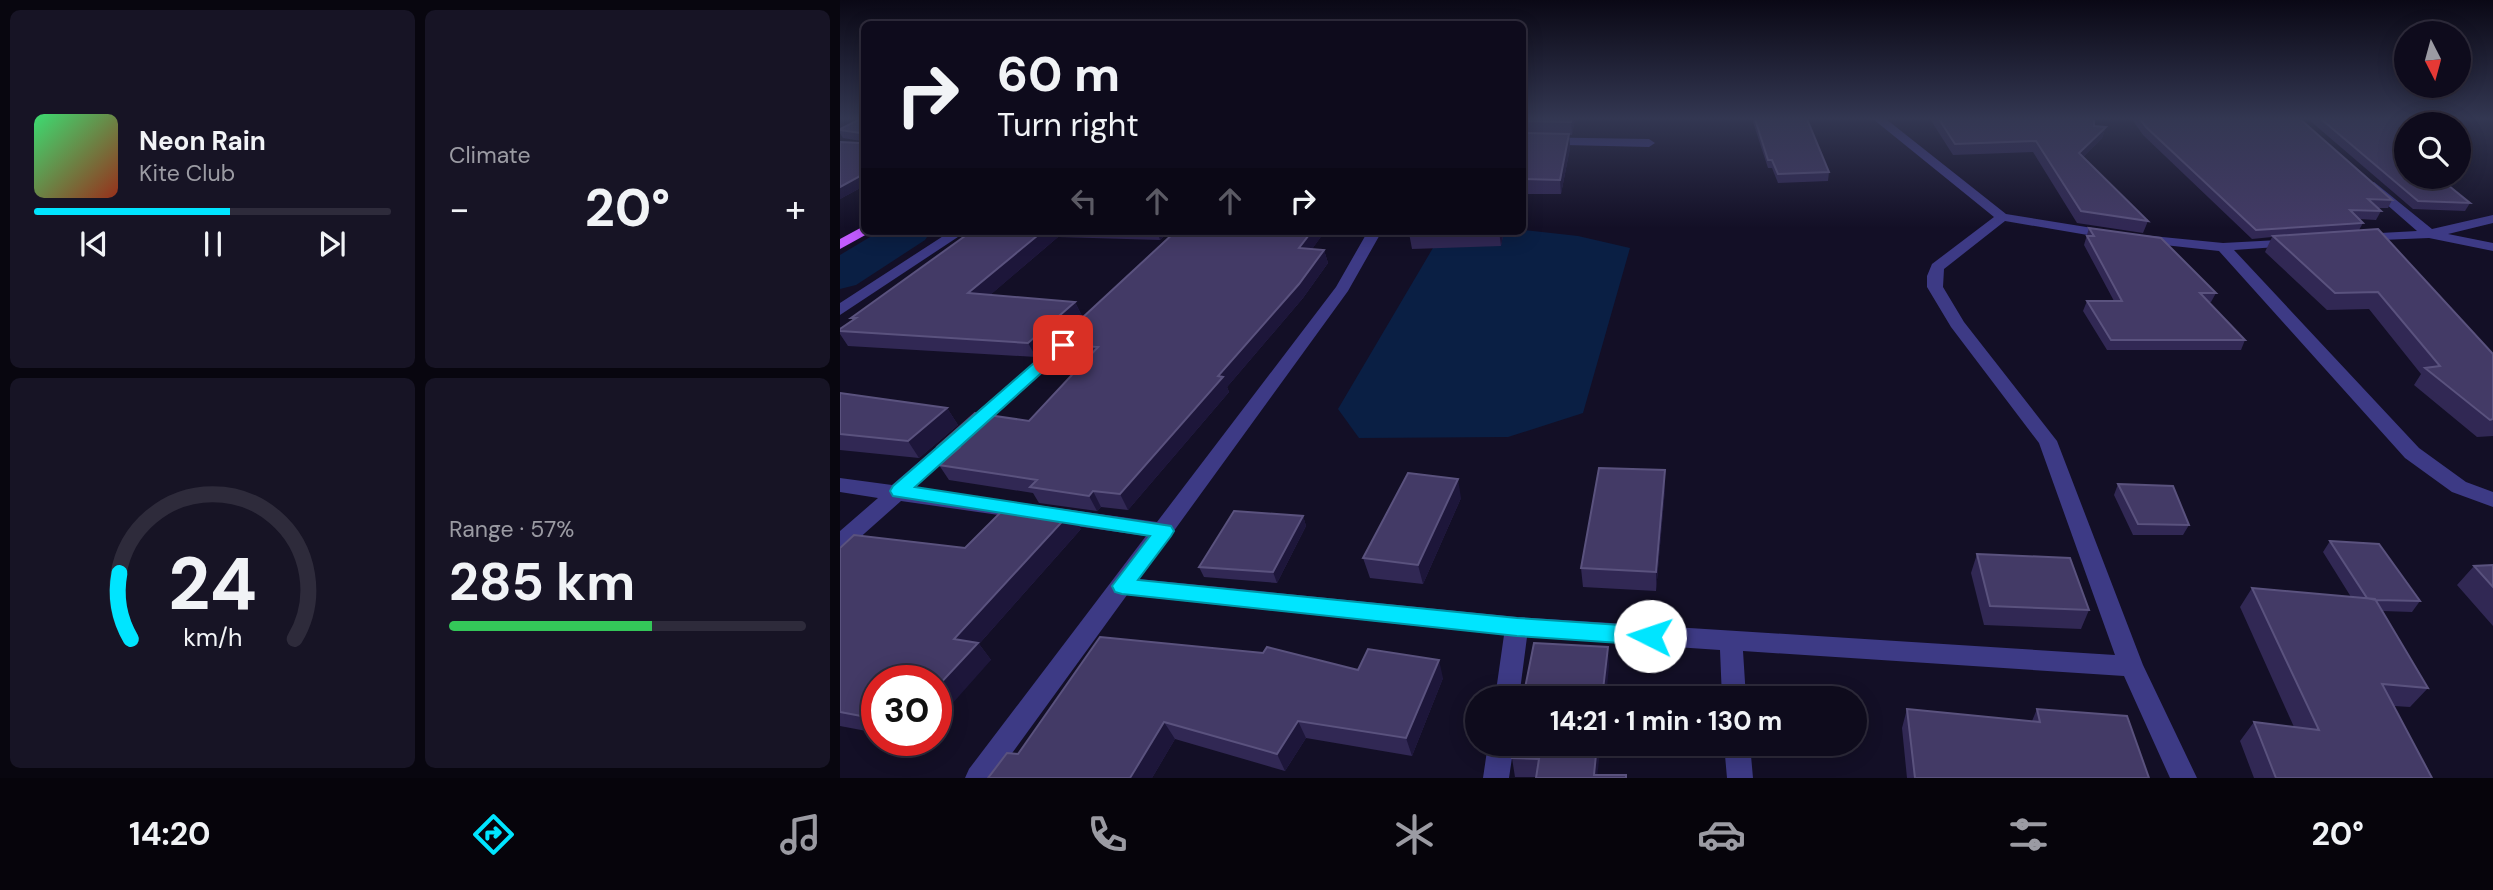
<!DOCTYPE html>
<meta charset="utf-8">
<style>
body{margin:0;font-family:"DM Sans",sans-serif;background:#171425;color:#f1f3f6;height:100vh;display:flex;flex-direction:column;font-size:26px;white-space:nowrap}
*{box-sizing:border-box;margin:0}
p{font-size:23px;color:#9b9ba3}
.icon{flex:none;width:38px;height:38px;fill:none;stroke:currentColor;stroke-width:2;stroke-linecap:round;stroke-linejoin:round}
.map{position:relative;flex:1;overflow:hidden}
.details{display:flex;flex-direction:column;gap:10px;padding:10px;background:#08060f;width:840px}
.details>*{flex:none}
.top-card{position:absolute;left:21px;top:21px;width:665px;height:214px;border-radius:10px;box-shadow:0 4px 18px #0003,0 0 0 2px #2e2b3b;background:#0e0b1c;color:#f1f3f6;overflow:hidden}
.needle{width:46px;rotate:174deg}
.tools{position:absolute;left:1554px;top:21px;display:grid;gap:14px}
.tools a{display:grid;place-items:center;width:77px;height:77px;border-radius:50%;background:#0e0b1c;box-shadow:0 4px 18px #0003,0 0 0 2px #2e2b3b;font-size:35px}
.speed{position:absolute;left:21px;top:665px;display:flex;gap:14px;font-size:35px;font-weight:700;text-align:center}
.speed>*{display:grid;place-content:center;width:91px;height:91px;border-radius:50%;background:#0e0b1c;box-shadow:0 4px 18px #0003,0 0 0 2px #2e2b3b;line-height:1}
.speed .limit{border:10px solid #d22;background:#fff;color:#111}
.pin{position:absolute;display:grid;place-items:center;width:60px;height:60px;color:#fff;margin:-30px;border-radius:14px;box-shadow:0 4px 10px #0006}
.me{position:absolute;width:77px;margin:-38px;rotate:274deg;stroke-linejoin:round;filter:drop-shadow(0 0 5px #0008)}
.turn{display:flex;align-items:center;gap:24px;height:147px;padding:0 21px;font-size:32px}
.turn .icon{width:91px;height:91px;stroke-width:2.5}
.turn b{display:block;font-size:49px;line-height:60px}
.lanes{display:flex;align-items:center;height:66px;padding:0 21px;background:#0003;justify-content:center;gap:35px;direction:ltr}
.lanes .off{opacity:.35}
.big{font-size:52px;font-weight:700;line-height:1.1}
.details .widget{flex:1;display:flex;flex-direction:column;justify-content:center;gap:10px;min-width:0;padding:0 24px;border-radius:10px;background:#171425}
.details .dial{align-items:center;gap:0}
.dial svg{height:182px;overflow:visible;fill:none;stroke:#2e2b3b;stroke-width:7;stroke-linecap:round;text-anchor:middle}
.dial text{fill:#f1f3f6;stroke:none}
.song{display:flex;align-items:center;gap:21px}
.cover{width:84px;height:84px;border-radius:10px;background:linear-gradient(135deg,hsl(140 70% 55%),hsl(10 70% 35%))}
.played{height:7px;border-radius:4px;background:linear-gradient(90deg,#00e5ff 55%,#2e2b3b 55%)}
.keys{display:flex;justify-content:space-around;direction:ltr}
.heat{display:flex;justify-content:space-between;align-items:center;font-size:38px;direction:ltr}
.charge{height:10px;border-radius:5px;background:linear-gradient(90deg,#34c759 57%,#2e2b3b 0)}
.details .tiles{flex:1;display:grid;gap:10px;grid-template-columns:repeat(2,1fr)}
.trip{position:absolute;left:625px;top:686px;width:402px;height:70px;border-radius:35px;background:#0e0b1c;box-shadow:0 4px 18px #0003,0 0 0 2px #2e2b3b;font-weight:700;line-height:70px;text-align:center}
.tab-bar{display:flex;height:112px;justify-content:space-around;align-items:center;background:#06040b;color:#9b9ba3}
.tab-bar .icon{width:49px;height:49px}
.tab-bar .selected{color:#00e5ff}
.tab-bar b{font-size:32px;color:#f1f3f6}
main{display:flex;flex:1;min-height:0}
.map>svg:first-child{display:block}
</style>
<main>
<section class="details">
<div class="tiles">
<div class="widget">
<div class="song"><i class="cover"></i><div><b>Neon Rain</b><p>Kite Club</p></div></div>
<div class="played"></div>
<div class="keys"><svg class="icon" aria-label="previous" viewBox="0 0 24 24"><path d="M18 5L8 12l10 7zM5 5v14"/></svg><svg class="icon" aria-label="pause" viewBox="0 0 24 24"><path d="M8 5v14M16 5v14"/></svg><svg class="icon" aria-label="next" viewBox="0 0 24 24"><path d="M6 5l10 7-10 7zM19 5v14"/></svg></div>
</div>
<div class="widget"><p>Climate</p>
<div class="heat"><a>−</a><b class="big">20°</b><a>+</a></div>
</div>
<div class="widget dial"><svg viewBox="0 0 100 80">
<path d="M14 69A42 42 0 1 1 86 69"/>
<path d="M14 69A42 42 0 0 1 9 40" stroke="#00e5ff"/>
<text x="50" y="56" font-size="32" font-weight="700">24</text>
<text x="50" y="72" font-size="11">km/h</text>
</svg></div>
<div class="widget"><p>Range · 57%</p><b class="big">285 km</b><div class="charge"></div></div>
</div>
</section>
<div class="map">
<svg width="1653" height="778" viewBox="0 0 1653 778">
<rect width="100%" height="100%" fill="#130f26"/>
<path fill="#0a1f44" d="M683,230L738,236L790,248L743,413L668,437L519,438L498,409L600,236L620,231Z"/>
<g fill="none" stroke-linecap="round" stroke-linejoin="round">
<path fill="#0a1f44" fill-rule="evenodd" d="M40,231H91L85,240L16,285L0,289V255Z"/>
<path fill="#3d3a85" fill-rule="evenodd" d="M1033,119H1046L1166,214L1271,231L1278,235L1271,239L1165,221L1104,269L1103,287L1124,322L1217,441L1303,665L1357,778H1330L1284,676L903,651L906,698H882L880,650L687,637L679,698H655L664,635L287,595L154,778H125L129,769L306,536L61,501L7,549L0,551V531L38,498L0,492V478L52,485L228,333L234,331L242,336L240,339L74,488L317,522L496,287L528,231H542L508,291L299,579L677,617L1275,655L1199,443L1111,327L1087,287V276L1092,264L1154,217Z
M682,137L809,139L815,143L809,147L682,144Z
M1534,182L1592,229L1653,215V223L1608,234L1653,243V251L1589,238L1517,241V235L1522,234L1577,231L1529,189L1528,186Z
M111,231H127L0,315V303Z
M1302,235L1383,243L1457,239V245L1452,246L1394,250L1579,448L1626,482L1653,492V507L1612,492L1565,458L1379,251L1297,242L1295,239Z
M648,744H674L669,778H643Z
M884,744H910L913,778H887Z"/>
<path fill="#c25bff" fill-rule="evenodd" d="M24,226V231H30L29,233L0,249V239Z"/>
</g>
<path fill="#312854" d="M24,119V186L0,199L21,141L3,138L0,133V129Z
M682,119H735L732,135H729L730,148L721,194H682Z
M912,119H967L989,172L988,181L938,183L932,168H928Z
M1090,119H1254V126L1266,127L1262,138L1243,157L1308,221L1303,233L1237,223L1193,152L1113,155Z
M1292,119H1460L1552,200L1548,208H1538L1541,211L1536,220L1519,219L1523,223L1519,230L1653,354V436L1637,437L1574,385L1581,374L1529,309L1487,310L1425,252L1432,237L1412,239L1303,135Z
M1468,119H1564L1566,177L1630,203L1625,211L1573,209Z
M1249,228L1376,293L1371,302H1368L1405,340L1401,350H1267L1243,311L1247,301H1274L1244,245Z
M132,231H330L320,240L218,237L150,295L235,302L242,316L196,357L8,346L0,334V329L13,321L11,318Z
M336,231H485L472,249L484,250L488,263L463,298L387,387L389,392L288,510L261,507L257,511L199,503L193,493L109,480L99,465L106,459L98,446L189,421L246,360L222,359L214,344Z
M664,231L661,246L572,249L569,233Z
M0,393L107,408L118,425L79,458L0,450Z
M1278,484L1349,525L1343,535H1293L1274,495Z
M825,489L816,591L743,587L741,568Z
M621,498L583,584L530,578L523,558Z
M463,516L466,526L437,583L364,577L359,567Z
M241,529L139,644L151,660L37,681V733L0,726V548H125Z
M1490,541L1580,601L1572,612L1542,611L1588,688L1570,707L1554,706L1592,778H1414L1400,741L1414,722L1454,727L1400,607L1412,588L1511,597L1483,552Z
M1137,554L1249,610L1241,629L1144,625L1131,573Z
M1653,565V626L1617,585L1634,566Z
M518,670L603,678L572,756L466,738L445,771L335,739L312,778H148L178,754Z
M1067,709L1192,721L1197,709L1309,778H1067L1062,728Z
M674,744L758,775L696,777H675L672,758Z"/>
<path fill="#1d163a" d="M732,119H735L732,135L731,122Z
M1266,127L1262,138L1236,164L1239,153Z
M729,134L730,148L721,194L720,180Z
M24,174V186L0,199V187Z
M203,231H215L218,237L136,307L128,293Z
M317,231H330L320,240Z
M472,231H485L463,262L459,248Z
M659,231H664L661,246Z
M484,250L488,263L463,298L387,387L389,392L288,510L280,494Z
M235,302L242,316L196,357L188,343Z
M107,408L118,425L79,458L68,441Z
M825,470V489L816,591V572Z
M618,479L621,498L583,584L578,565Z
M253,491L261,507L257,511L249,496Z
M231,512L241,529L139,644L151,660L96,722V688L114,639Z
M463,516L466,526L437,583L433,572Z
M768,647L769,666L766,698H762Z
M599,660L603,678L572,756L566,738Z
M458,721L466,738L445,771L437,754Z
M324,722L335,739L312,778H290Z
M757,744H761L757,778L754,775Z"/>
<path fill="#433a66" stroke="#5a527e" stroke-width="2" d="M20,119H24V174L0,187V142L21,143V133L0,130V129Z
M682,119H732L731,122L682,121Z
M915,119H967L989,172L938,174L932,160H928Z
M1099,119H1254V126L1266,127L1239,153L1308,221L1241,211L1196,141L1115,144Z
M1300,119H1460L1552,200L1528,199L1541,211L1510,210L1523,223L1416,230L1306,127Z
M1481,119H1564L1571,124H1566V177H1598L1630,203L1578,201Z
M682,133L729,134L720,180L682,179Z
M1249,228L1321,238L1376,293H1360L1405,340H1271L1247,301H1282L1247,236H1254Z
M1538,229L1653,354V419L1650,420L1585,368L1600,366L1538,292L1495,293L1433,236Z
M132,231H203L128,293L235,302L188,343L0,331V329L16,318H11Z
M336,231H472L459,248L484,250L459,284L378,376L383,377L280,494L253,491L249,496L190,487L197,480L99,465L119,448L98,446L135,413L189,421L258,347L214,344Z
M569,231H659L569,233Z
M0,393L107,408L68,441L0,434Z
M759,468L825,470L816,572L741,568Z
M568,473L618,479L578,565L523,558Z
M1278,484L1333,486L1349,525L1298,524Z
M170,503L231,512L114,639L138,643L96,688V681H37V719L0,712V548L14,535L125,548Z
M394,511L463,516L433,572L359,567Z
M1490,541L1539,544L1580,601L1536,600L1527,598Z
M1137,554L1230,558L1249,610L1150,606Z
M1653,565V587L1634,566Z
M1412,588L1535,599L1588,688L1542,684L1592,778H1436L1414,722L1479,730Z
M260,637L423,653L427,647L518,670L528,649L599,660L566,738L458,721L437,754L324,722L290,778H148L167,753L178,754Z
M694,643L768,647L762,698H683Z
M1067,709L1200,722L1197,709L1287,716L1309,778H1075Z
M674,744H757L754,775H786V778H696L699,759L672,758Z"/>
<linearGradient id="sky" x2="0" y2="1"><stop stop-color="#0a0815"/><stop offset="0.52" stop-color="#333752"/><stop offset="1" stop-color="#333752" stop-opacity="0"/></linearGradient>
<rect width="1653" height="228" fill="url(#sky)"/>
<path fill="#00e5ff" stroke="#0095a6" stroke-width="2" d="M223,341L231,345L229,348L75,487L331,526L334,531L331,536L298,580L677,618L810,627L818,630L821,636L818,642L810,645L677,636L282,594L275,592L272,586L310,536L53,496L50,491L53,486L218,342Z"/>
</svg>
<div class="tools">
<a><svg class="needle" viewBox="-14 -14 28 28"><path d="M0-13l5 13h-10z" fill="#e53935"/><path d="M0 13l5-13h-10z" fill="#9b9ba3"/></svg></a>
<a><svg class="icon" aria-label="search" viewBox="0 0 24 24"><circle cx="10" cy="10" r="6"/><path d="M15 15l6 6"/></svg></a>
</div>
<div class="speed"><div class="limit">30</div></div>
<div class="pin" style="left:223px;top:345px;background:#d93025"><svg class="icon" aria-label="arrive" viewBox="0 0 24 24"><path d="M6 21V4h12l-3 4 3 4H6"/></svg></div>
<svg class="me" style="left:810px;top:636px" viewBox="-20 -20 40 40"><circle r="19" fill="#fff"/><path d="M0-13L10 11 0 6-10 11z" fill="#00e5ff"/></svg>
<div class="trip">14:21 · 1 min · 130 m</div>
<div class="top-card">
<div class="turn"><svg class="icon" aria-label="right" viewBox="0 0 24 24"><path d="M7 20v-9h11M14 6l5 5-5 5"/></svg><div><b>60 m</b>Turn right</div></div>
<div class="lanes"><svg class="icon off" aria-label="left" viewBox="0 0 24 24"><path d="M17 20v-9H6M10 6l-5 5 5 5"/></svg><svg class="icon off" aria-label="ahead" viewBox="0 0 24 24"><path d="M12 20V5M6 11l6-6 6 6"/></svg><svg class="icon off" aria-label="ahead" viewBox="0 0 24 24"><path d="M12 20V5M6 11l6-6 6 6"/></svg><svg class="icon" aria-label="right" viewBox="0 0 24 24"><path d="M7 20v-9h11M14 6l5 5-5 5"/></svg></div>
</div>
</div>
</main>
<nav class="tab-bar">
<b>14:20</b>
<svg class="icon selected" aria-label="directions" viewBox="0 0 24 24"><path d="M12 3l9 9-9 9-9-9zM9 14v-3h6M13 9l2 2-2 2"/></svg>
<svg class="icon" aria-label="music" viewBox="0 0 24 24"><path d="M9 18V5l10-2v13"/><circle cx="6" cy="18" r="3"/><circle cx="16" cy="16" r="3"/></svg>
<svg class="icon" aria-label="phone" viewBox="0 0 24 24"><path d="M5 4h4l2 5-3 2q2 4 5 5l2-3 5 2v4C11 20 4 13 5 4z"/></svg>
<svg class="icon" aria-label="climate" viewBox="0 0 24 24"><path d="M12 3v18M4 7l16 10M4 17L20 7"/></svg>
<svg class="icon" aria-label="car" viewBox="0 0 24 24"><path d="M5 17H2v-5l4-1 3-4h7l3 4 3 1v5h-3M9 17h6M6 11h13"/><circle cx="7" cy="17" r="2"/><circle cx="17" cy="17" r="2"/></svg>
<svg class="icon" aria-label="filters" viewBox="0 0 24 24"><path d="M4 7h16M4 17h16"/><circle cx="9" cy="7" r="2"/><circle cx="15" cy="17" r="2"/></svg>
<b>20°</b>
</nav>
